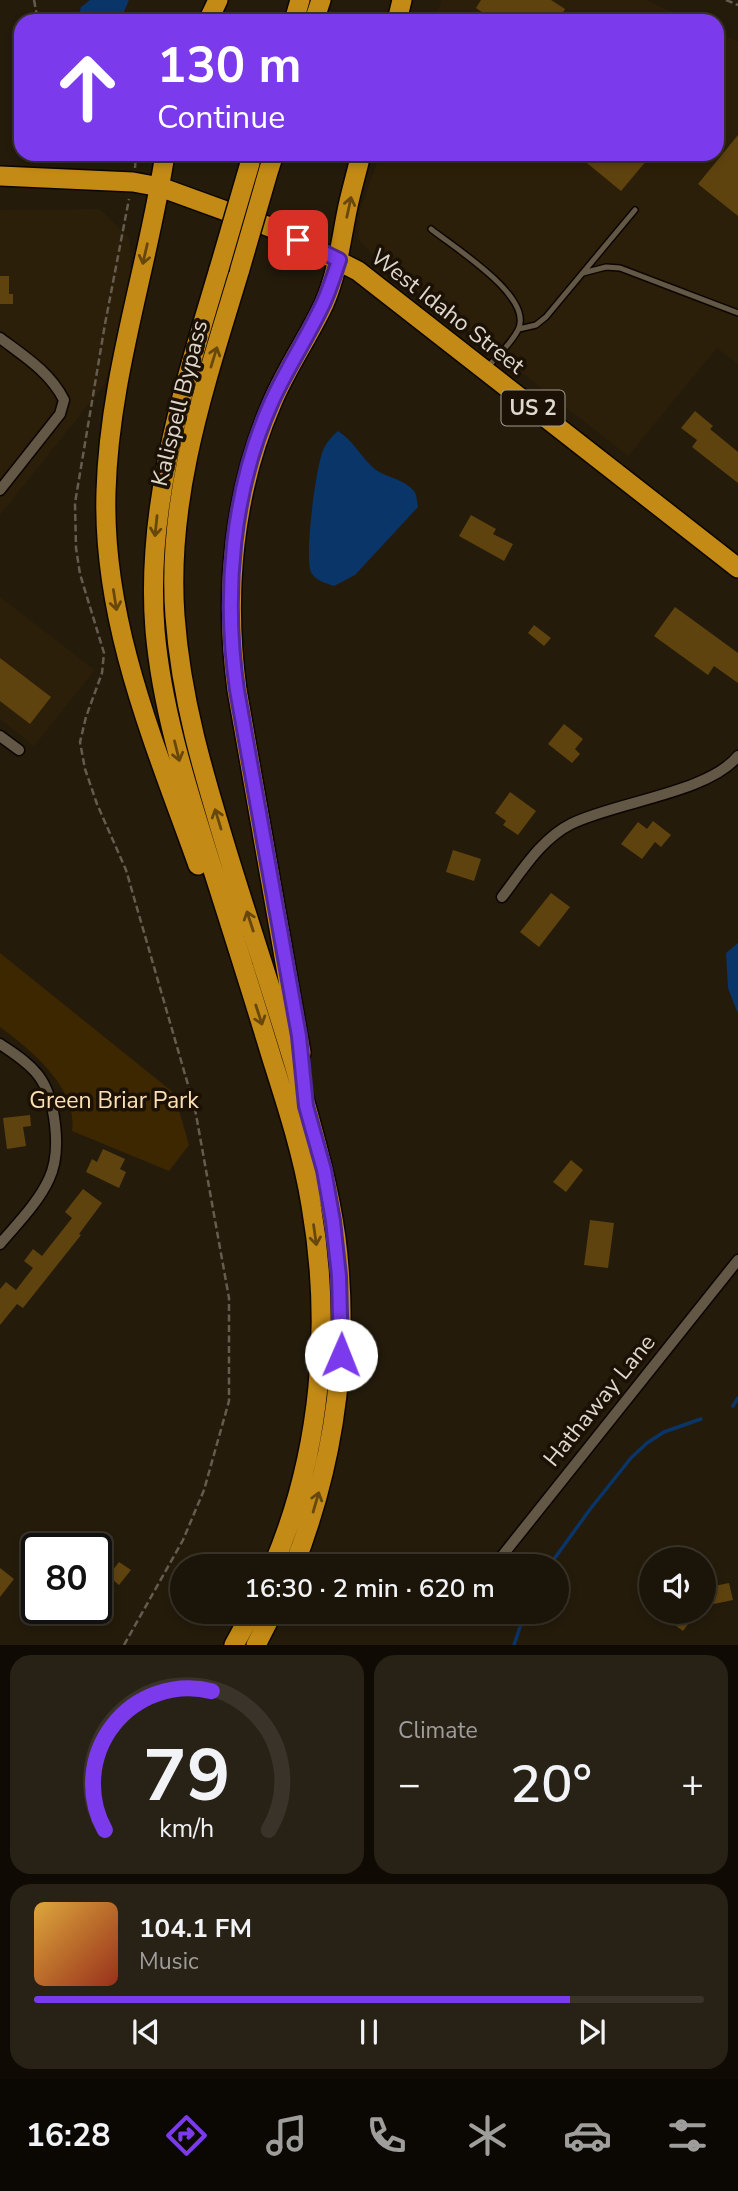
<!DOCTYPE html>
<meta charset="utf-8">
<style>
body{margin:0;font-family:"Nunito Sans",sans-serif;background:#282116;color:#f1f3f6;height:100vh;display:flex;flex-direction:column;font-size:26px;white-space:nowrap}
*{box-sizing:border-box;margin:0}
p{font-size:23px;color:#a09e9c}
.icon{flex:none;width:38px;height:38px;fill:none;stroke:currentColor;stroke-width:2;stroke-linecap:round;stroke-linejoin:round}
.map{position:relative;height:1645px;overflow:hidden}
.drawer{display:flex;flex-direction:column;gap:10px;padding:10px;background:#0f0b04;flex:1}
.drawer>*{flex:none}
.banner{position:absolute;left:14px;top:14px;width:710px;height:147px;border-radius:21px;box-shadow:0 4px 10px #0003,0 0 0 2px #393329;background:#7c3aed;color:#fff;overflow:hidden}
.fabs{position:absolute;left:639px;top:1547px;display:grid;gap:14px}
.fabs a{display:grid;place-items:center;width:77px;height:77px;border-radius:50%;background:#1b1408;box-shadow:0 4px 10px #0003,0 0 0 2px #393329;font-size:35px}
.speed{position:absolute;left:21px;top:1533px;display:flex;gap:14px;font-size:35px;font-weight:700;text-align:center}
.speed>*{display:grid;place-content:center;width:91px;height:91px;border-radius:50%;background:#1b1408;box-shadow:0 4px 10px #0003,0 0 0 2px #393329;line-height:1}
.speed .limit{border:4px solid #111;border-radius:10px;background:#fff;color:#111}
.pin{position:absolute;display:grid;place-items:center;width:60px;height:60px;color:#fff;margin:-30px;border-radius:14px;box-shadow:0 4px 10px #0006}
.me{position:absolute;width:77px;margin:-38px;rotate:1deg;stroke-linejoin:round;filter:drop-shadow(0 0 5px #0008)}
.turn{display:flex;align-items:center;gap:24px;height:147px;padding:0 28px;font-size:32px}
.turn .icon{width:91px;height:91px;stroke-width:2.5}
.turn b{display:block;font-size:49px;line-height:60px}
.big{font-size:52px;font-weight:600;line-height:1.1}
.drawer .tile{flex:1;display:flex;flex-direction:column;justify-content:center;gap:10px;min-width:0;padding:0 24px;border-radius:21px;background:#282116}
.drawer .dial{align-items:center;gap:0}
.dial svg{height:182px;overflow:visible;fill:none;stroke:#393329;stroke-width:7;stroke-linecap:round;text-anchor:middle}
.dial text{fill:#f1f3f6;stroke:none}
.song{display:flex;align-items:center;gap:21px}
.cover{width:84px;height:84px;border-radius:10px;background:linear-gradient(135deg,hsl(40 70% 55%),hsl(10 70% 35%))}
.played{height:7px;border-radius:4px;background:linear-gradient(90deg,#7c3aed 80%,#393329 80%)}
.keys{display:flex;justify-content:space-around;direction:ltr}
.heat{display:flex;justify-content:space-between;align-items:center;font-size:38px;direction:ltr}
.drawer .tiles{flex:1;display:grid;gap:10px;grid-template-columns:1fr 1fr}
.tile:last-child{grid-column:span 2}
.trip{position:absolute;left:170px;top:1554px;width:399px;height:70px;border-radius:35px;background:#1b1408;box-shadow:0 4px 10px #0003,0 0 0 2px #393329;font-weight:600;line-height:70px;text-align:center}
.tabs{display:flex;height:112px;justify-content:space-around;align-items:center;background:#0b0803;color:#a09e9c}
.tabs .icon{width:49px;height:49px}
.tabs .active{color:#7c3aed}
.tabs b{font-size:32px;color:#f1f3f6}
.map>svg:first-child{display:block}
</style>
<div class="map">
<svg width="738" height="1645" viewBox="0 0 738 1645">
<rect width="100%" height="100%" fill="#241b0b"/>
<path fill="#2c1f09" d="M442,0H646L693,21H433Z
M718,32L738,41V364L717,348L628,456L379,261L358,239L360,210L380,154H718Z
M100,209L130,239L131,285L105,384L0,515V210Z
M0,597L95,670L34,746L0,719Z"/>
<path fill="#3d2700" d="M0,953L174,1093L189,1145L169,1171L72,1131C78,1088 31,1050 0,1027Z"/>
<path fill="#0a3569" d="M90,0H129L120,21H86L79,14L81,7Z
M338,431C354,441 361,458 376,470C388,478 404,479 414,491C417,495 417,502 418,507L355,575L334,586C326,583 315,581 311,572C304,558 316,463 324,448C327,442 332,436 338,431Z
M738,943V1014L728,988L726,953Z"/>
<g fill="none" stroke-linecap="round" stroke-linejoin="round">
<path stroke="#0a3569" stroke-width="3.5" d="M733,1406L738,1398
M549,1566L591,1508L631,1458L647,1443L664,1432L701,1419
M514,1645L525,1612"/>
</g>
<path fill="#5f430f" d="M481,0H551L565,9L558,21H495L476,8Z
M738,135V216L698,184Z
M576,154H652L621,191Z
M0,276H9V294H13V304H0Z
M695,411L713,426L710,429L738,452V483L692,447L697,440L681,428Z
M471,515L496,529L493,534L513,544L504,561L459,536Z
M675,607L738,653V683L714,666L708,675L654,636Z
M534,625L551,638L544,646L528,633Z
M0,658L51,697L30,724L0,701Z
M564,724L583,739L575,749L580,754L572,763L548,744Z
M510,792L536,811L518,835L503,825L506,821L495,813Z
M653,821L671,835L661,847L655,842L642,859L621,844L638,822L647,829Z
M453,850L481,859L474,881L446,872Z
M551,893L570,907L539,947L520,932Z
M30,1115L31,1126L23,1127L26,1146L7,1149L3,1118Z
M103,1149L125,1159L120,1169L126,1172L119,1188L86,1172L92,1159L97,1162Z
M571,1160L583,1170L566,1192L553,1182Z
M83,1189L102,1203L79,1234L81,1235L23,1308L17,1304L0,1325V1289L6,1282L16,1290L33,1268L24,1261L33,1249L42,1256L72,1218L65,1212Z
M590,1220L614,1223L608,1268L584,1265Z
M119,1562L131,1570L119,1585L108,1576Z
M0,1568L14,1579L0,1597Z
M729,1583L733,1600L704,1606V1588Z
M657,1612H697L683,1631Z"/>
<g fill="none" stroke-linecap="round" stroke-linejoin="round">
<defs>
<path id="lane" d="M431,229C453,247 535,297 518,330C511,344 497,356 487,368
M583,273L606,267L620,268L738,313
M519,329L536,325L546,317L635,210"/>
<path id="street" d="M0,338C24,356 50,372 64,400L60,414L0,490
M0,736L19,750
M502,897C522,871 541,839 571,824C615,802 708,793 738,756
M0,1044C13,1053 28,1062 38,1075C56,1098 62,1152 49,1179C38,1203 17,1224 0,1244
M494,1566L738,1260"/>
<path id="highway" d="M208,21L218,0
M294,21L300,0
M314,21L321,0
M397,21L402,0
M165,154C148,267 109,377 106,492C102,622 155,745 198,865
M269,169L274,154
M0,176L133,182L160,187L278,230L358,271L738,568
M219,269C184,386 145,506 155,630C162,711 187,787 211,864C232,930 253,996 273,1062C288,1109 303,1156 311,1205C332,1325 321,1453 273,1566
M240,269C206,382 166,496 175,616C181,699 203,772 227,851C251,930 278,1008 301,1088C315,1137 329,1187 336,1238C350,1350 335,1461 294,1566
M301,1053L237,690C224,594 233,493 272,403C286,369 308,338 324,304C338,272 341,239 348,206C352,188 357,171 361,154
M234,1645L252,1612
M256,1645L273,1612"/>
</defs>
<use href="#lane" stroke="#0d0500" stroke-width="8"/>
<use href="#street" stroke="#0d0500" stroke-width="13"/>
<use href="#highway" stroke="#0d0500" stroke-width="22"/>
<path stroke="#645c4e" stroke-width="2.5" stroke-dasharray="7 3.5" stroke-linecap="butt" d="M34,0L38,21
M726,0L738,5
M135,168L136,154
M124,1645L183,1540L204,1490L229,1401V1298L195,1109L126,870L97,804L85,769L80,742L86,717L102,673L104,653L80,574L76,548L75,503L105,324L129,199"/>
<use href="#lane" stroke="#635746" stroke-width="5"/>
<use href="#street" stroke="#635746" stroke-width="10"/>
<use href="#highway" stroke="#c38a15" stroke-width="19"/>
<defs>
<path id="highway-bridge" d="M219,269L250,163
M240,269L269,169"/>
</defs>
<use href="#highway-bridge" stroke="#0d0500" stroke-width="22" stroke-linecap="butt"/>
<use href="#highway-bridge" stroke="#c38a15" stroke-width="19"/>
</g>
<defs><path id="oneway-shaft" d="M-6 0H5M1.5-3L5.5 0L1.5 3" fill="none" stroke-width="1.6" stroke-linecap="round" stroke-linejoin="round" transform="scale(1.75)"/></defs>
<g stroke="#67470c">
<use href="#oneway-shaft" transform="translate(349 207) rotate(-78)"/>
<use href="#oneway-shaft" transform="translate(145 254) rotate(103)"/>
<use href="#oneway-shaft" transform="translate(214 357) rotate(-73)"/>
<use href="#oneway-shaft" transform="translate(156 526) rotate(96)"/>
<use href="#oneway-shaft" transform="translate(115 600) rotate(81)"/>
<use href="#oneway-shaft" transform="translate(177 751) rotate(76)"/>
<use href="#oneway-shaft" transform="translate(218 819) rotate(-107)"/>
<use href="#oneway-shaft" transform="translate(250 921) rotate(-108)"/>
<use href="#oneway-shaft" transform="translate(259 1015) rotate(72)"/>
<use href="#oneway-shaft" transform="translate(315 1235) rotate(82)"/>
<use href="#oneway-shaft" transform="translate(316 1502) rotate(-74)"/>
</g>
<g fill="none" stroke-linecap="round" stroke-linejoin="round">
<defs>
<path id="route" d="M298,240L339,260C334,275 329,292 322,306C307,338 287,368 272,401C232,490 223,594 237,690L299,1036L306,1106L324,1170L333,1221L339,1276L341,1355"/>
</defs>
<use href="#route" stroke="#51269a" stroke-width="18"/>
<use href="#route" stroke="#7c3aed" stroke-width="12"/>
</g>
<g text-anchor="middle" stroke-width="7" stroke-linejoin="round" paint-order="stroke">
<rect fill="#1b1104" stroke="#a49c91" stroke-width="2" x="501.5" y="390.5" width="63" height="35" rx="5"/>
<g font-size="21" font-weight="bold" fill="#dfd8ce">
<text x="533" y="415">US 2</text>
</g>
<g font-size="23" fill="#dfd8ce" stroke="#1b1104">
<text transform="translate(448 311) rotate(38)" y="8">West Idaho Street</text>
<text transform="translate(179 403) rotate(-76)" y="8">Kalispell Bypass</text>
<text transform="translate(599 1400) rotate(-51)" y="8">Hathaway Lane</text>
</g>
<g font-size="23" fill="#fce0b6" stroke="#1b1104">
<text x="114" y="1108">Green Briar Park</text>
</g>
</g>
</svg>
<div class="fabs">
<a><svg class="icon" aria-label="sound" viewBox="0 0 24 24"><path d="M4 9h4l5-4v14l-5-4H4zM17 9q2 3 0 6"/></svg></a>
</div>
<div class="speed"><div class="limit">80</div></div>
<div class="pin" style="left:298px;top:240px;background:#d93025"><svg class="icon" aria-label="arrive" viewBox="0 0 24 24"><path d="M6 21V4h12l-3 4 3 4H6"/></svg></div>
<svg class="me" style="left:341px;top:1355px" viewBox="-20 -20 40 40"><circle r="19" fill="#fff"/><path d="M0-13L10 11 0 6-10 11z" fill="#7c3aed"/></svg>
<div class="trip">16:30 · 2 min · 620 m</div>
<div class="banner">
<div class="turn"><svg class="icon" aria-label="ahead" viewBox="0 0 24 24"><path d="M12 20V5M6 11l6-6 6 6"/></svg><div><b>130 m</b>Continue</div></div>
</div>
</div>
<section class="drawer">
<div class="tiles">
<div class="tile dial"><svg viewBox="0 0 100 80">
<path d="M14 69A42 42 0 1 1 86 69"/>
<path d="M14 69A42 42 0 0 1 61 8" stroke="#7c3aed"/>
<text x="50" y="56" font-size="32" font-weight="700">79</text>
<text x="50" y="72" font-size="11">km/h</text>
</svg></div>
<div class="tile"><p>Climate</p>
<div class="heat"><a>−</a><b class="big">20°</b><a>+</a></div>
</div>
<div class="tile">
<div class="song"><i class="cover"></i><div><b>104.1 FM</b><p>Music</p></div></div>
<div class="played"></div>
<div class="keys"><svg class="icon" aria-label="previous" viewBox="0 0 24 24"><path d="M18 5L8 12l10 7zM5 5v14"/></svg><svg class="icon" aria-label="pause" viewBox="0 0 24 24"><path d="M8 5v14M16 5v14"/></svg><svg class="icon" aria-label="next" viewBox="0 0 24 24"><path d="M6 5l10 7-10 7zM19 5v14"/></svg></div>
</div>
</div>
</section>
<nav class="tabs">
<b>16:28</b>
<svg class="icon active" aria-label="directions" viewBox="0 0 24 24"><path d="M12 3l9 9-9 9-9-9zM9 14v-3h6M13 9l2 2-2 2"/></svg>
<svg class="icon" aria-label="music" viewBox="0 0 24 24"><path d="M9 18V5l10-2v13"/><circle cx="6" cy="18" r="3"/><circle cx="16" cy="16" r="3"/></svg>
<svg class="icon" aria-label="phone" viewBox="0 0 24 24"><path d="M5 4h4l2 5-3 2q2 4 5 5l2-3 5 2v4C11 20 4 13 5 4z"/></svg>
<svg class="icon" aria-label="climate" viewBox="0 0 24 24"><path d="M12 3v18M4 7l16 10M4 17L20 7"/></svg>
<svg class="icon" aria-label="car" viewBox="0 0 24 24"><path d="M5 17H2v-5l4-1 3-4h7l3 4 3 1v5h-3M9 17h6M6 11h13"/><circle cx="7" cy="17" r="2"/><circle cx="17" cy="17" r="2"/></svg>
<svg class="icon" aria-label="filters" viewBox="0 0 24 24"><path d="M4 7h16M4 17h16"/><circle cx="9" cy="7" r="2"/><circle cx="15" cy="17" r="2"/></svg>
</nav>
